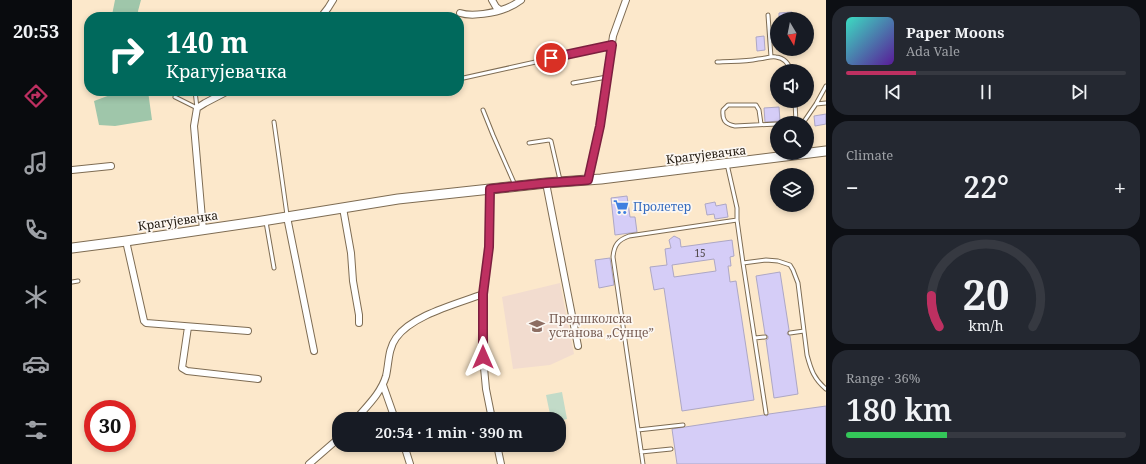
<!DOCTYPE html>
<meta charset="utf-8">
<style>
body{margin:0;font-family:"Noto Serif",serif;background:#242831;color:#f1f3f6;height:100vh;display:flex;flex-direction:column;font-size:15px;white-space:nowrap}
*{box-sizing:border-box;margin:0}
p{font-size:13px;color:#9ea1a6}
.icon{flex:none;width:22px;height:22px;fill:none;stroke:currentColor;stroke-width:2;stroke-linecap:round;stroke-linejoin:round}
.map{position:relative;flex:1;overflow:hidden}
.panel{display:flex;flex-direction:column;gap:6px;padding:6px;background:#0d0f14;width:320px}
.panel>*{flex:none}
.guide{position:absolute;left:12px;top:12px;width:380px;height:84px;border-radius:16px;box-shadow:0 2px 6px #0003;background:#00695c;color:#fff;overflow:hidden}
.needle{width:26px;rotate:170deg}
.fabs{position:absolute;left:698px;top:12px;display:grid;gap:8px}
.fabs a{display:grid;place-items:center;width:44px;height:44px;border-radius:50%;background:#171b24;box-shadow:0 2px 6px #0003;font-size:20px}
.speed{position:absolute;left:12px;top:400px;display:flex;gap:8px;font-size:20px;font-weight:700;text-align:center}
.speed>*{display:grid;place-content:center;width:52px;height:52px;border-radius:50%;background:#171b24;box-shadow:0 2px 6px #0003;line-height:1}
.speed .limit{border:6px solid #d22;background:#fff;color:#111}
.pin{position:absolute;display:grid;place-items:center;width:34px;height:34px;color:#fff;margin:-17px;border:2px solid #fff;border-radius:50%;box-shadow:0 1px 4px #0007}
.me{position:absolute;width:44px;margin:-22px;rotate:0deg;stroke-linejoin:round;filter:drop-shadow(0 0 3px #0008)}
.turn{display:flex;align-items:center;gap:14px;height:84px;padding:0 16px;font-size:18px}
.turn .icon{width:52px;height:52px;stroke-width:2.5}
.turn b{display:block;font-size:28px;line-height:34px}
.big{font-size:30px;font-weight:600;line-height:1.1}
.panel .widget{flex:1;display:flex;flex-direction:column;justify-content:center;gap:6px;min-width:0;padding:0 14px;border-radius:16px;background:#242831}
.panel .dial{align-items:center;gap:0}
.dial svg{height:104px;overflow:visible;fill:none;stroke:#363941;stroke-width:7;stroke-linecap:round;text-anchor:middle}
.dial text{fill:#f1f3f6;stroke:none}
.song{display:flex;align-items:center;gap:12px}
.cover{width:48px;height:48px;border-radius:6px;background:linear-gradient(135deg,hsl(170 70% 55%),hsl(270 70% 35%))}
.played{height:4px;border-radius:2px;background:linear-gradient(90deg,#be3061 25%,#363941 25%)}
.keys{display:flex;justify-content:space-around;direction:ltr}
.heat{display:flex;justify-content:space-between;align-items:center;font-size:22px;direction:ltr}
.charge{height:6px;border-radius:3px;background:linear-gradient(90deg,#34c759 36%,#363941 0)}
.trip{position:absolute;left:260px;top:412px;width:234px;height:40px;border-radius:16px;background:#171b24;box-shadow:0 2px 6px #0003;font-weight:600;line-height:40px;text-align:center}
main{display:flex;flex:1;min-height:0}
.tab-bar{display:flex;flex-direction:column;width:72px;justify-content:space-around;align-items:center;background:#090b0e;color:#9ea1a6}
.tab-bar .icon{width:28px;height:28px}
.tab-bar .active{color:#be3061}
.tab-bar b{font-size:18px;color:#f1f3f6}
.map>svg:first-child{display:block}
</style>
<main>
<nav class="tab-bar">
<b>20:53</b>
<svg class="icon active" aria-label="directions" viewBox="0 0 24 24"><path d="M12 3l9 9-9 9-9-9zM9 14v-3h6M13 9l2 2-2 2"/></svg>
<svg class="icon" aria-label="music" viewBox="0 0 24 24"><path d="M9 18V5l10-2v13"/><circle cx="6" cy="18" r="3"/><circle cx="16" cy="16" r="3"/></svg>
<svg class="icon" aria-label="phone" viewBox="0 0 24 24"><path d="M5 4h4l2 5-3 2q2 4 5 5l2-3 5 2v4C11 20 4 13 5 4z"/></svg>
<svg class="icon" aria-label="climate" viewBox="0 0 24 24"><path d="M12 3v18M4 7l16 10M4 17L20 7"/></svg>
<svg class="icon" aria-label="car" viewBox="0 0 24 24"><path d="M5 17H2v-5l4-1 3-4h7l3 4 3 1v5h-3M9 17h6M6 11h13"/><circle cx="7" cy="17" r="2"/><circle cx="17" cy="17" r="2"/></svg>
<svg class="icon" aria-label="filters" viewBox="0 0 24 24"><path d="M4 7h16M4 17h16"/><circle cx="9" cy="7" r="2"/><circle cx="15" cy="17" r="2"/></svg>
</nav>
<div class="map">
<svg width="754" height="464" viewBox="0 0 754 464">
<rect width="100%" height="100%" fill="#fce8cb"/>
<path fill="#f2dccf" d="M488,283L502,354L478,365L441,369L430,297Z"/>
<path fill="#c2dbc8" d="M490,392L495,419L487,421V419H479L474,395Z"/>
<path fill="#9fc6aa" d="M43,0H69L66,11L67,17H41L40,15Z
M49,91H76L80,120L43,126L27,125L22,101Z"/>
<path fill="#d5cdf7" stroke="#ada7c5" fill-rule="evenodd" d="M720,12V19H707V13Z
M692,36L693,50L685,51L684,37Z
M707,107L708,121L693,122L692,108Z
M754,114V124L743,126L742,116Z
M555,196L558,217H563L565,232L543,235L539,198Z
M643,202L644,206L654,204L656,217L643,219L642,214L635,215L633,204Z
M602,236L608,239L609,247L660,240L662,256L658,257L659,266H656L658,282L664,281L682,400L610,411L592,288L582,290L578,267L595,265L593,249L599,248L597,240ZM642,259L644,271L602,277L600,265Z
M538,258L542,285L527,288L523,260Z
M708,272L717,330L715,334L718,336L726,394L702,398L694,340L696,339V336L693,334L684,276Z
M754,406V464H605L600,429L692,415L695,416L697,414Z"/>
<g fill="none" stroke-linecap="round" stroke-linejoin="round">
<defs>
<path id="lane" d="M696,15L699,57
M645,62C659,61 672,62 686,59C692,59 698,56 704,57C712,58 717,64 719,71
M387,79L540,45
M501,83L535,77
M123,91L125,108
M103,97L125,108
M723,101L724,123
M744,104L754,103
M411,110L421,135L443,185
M202,122L215,215
M714,123L724,122
M731,123L744,104L754,86
M689,124L687,110L684,105H656L651,110C650,120 653,124 663,126L705,124
M457,143L477,140L479,141L488,180
M655,164L665,208V220L671,263L694,413
M194,222L202,268
M671,263L694,260L706,261L718,265L721,270L726,283L735,355C739,370 742,379 754,389
M0,282L6,281
M718,333L732,331
M683,338L693,337
M566,430L611,425
M569,452L599,449
M571,464L541,257C542,245 546,240 557,236L665,220"/>
<path id="street" d="M420,0L424,7L428,10
M388,13C400,17 423,13 435,8C440,6 445,3 449,0
M249,17L256,8L261,0
M0,170L39,166
M516,181L528,126L541,36L554,0
M474,183L506,346
M418,189L417,247L411,294V357L414,389L420,419
M271,208L279,253L281,281L287,315V323
M215,217L242,351
M131,230L122,126L125,108L133,103L156,91
M54,241L72,321L74,323L176,331
M116,327L110,368L115,371L186,379
M311,385L323,419
M284,419C295,406 309,393 314,376C317,363 316,349 324,338C340,315 385,304 411,294
M332,445L338,464
M425,445L429,464
M237,464L267,438"/>
<path id="secondary" d="M0,248L54,241L184,222L326,199L474,183L529,179L754,151"/>
</defs>
<use href="#lane" stroke="#7e6c53" stroke-width="5"/>
<use href="#street" stroke="#7e6c53" stroke-width="8"/>
<use href="#secondary" stroke="#7e6c53" stroke-width="11"/>
<use href="#lane" stroke="#fff" stroke-width="3"/>
<use href="#street" stroke="#fff" stroke-width="6"/>
<use href="#secondary" stroke="#fff" stroke-width="9"/>
</g>
<g fill="none" stroke-linecap="round" stroke-linejoin="round">
<defs>
<path id="route" d="M411,357V294L417,247L418,189L474,183L516,180L528,126L540,45L479,58"/>
</defs>
<use href="#route" stroke="#7c1f3f" stroke-width="10"/>
<use href="#route" stroke="#be3061" stroke-width="7"/>
</g>
<defs>
<symbol id="supermarket-bare" viewBox="-9 -9 18 18"><path d="M-6-5.5h2.5l.6 2H6L4.5 2H-2.5L-4.4-4H-6ZM-1.5 3.2a1.3 1.3 0 1 0 .1 0ZM3 3.2a1.3 1.3 0 1 0 .1 0Z" fill="#3f7fe0" stroke="#fcf7f2" stroke-width="2.5" paint-order="stroke"/></symbol>
<symbol id="school-bare" viewBox="-9 -9 18 18"><path d="M0-5L7-2L0 1L-7-2ZM-4 1L0 2.5L4 1V4Q0 6-4 4Z" fill="#8d6e63" stroke="#fcf7f2" stroke-width="2.5" paint-order="stroke"/></symbol>
</defs>
<g fill-rule="evenodd">
<use href="#supermarket-bare" x="538" y="196" width="22" height="22"/>
<use href="#school-bare" x="454" y="315" width="22" height="22"/>
</g>
<g text-anchor="middle" stroke-width="3.5" stroke-linejoin="round" paint-order="stroke">
<g font-size="10" fill="#50484a">
<text x="628" y="257">15</text>
</g>
<g font-size="12" fill="#231b11" stroke="#fcf7f2">
<text transform="translate(634 155) rotate(-7)" y="4">Крагујевачка</text>
<text transform="translate(106 221) rotate(-8)" y="4">Крагујевачка</text>
</g>
<g font-size="12" fill="#366cbe" stroke="#fcf7f2" text-anchor="start">
<text x="561" y="211">Пролетер</text>
</g>
<g font-size="12" fill="#785e54" stroke="#fcf7f2" text-anchor="start">
<text x="477" y="323">Предшколска<tspan x="477" dy="14">установа „Сунце”</tspan></text>
</g>
</g>
</svg>
<div class="fabs">
<a><svg class="needle" viewBox="-14 -14 28 28"><path d="M0-13l5 13h-10z" fill="#e53935"/><path d="M0 13l5-13h-10z" fill="#9ea1a6"/></svg></a>
<a><svg class="icon" aria-label="sound" viewBox="0 0 24 24"><path d="M4 9h4l5-4v14l-5-4H4zM17 9q2 3 0 6"/></svg></a>
<a><svg class="icon" aria-label="search" viewBox="0 0 24 24"><circle cx="10" cy="10" r="6"/><path d="M15 15l6 6"/></svg></a>
<a><svg class="icon" aria-label="layers" viewBox="0 0 24 24"><path d="M12 4l9 5-9 5-9-5zM3 14l9 5 9-5"/></svg></a>
</div>
<div class="speed"><div class="limit">30</div></div>
<div class="pin" style="left:479px;top:58px;background:#d93025"><svg class="icon" aria-label="arrive" viewBox="0 0 24 24"><path d="M6 21V4h12l-3 4 3 4H6"/></svg></div>
<svg class="me" style="left:411px;top:357px" viewBox="-20 -20 40 40"><path d="M0-17L14 15 0 8-14 15z" fill="#be3061" stroke="#fff" stroke-width="4"/></svg>
<div class="trip">20:54 · 1 min · 390 m</div>
<div class="guide">
<div class="turn"><svg class="icon" aria-label="right" viewBox="0 0 24 24"><path d="M7 20v-9h11M14 6l5 5-5 5"/></svg><div><b>140 m</b>Крагујевачка</div></div>
</div>
</div>
<section class="panel">
<div class="widget">
<div class="song"><i class="cover"></i><div><b>Paper Moons</b><p>Ada Vale</p></div></div>
<div class="played"></div>
<div class="keys"><svg class="icon" aria-label="previous" viewBox="0 0 24 24"><path d="M18 5L8 12l10 7zM5 5v14"/></svg><svg class="icon" aria-label="pause" viewBox="0 0 24 24"><path d="M8 5v14M16 5v14"/></svg><svg class="icon" aria-label="next" viewBox="0 0 24 24"><path d="M6 5l10 7-10 7zM19 5v14"/></svg></div>
</div>
<div class="widget"><p>Climate</p>
<div class="heat"><a>−</a><b class="big">22°</b><a>+</a></div>
</div>
<div class="widget dial"><svg viewBox="0 0 100 80">
<path d="M14 69A42 42 0 1 1 86 69"/>
<path d="M14 69A42 42 0 0 1 8 45" stroke="#be3061"/>
<text x="50" y="56" font-size="32" font-weight="700">20</text>
<text x="50" y="72" font-size="11">km/h</text>
</svg></div>
<div class="widget"><p>Range · 36%</p><b class="big">180 km</b><div class="charge"></div></div>
</section>
</main>
